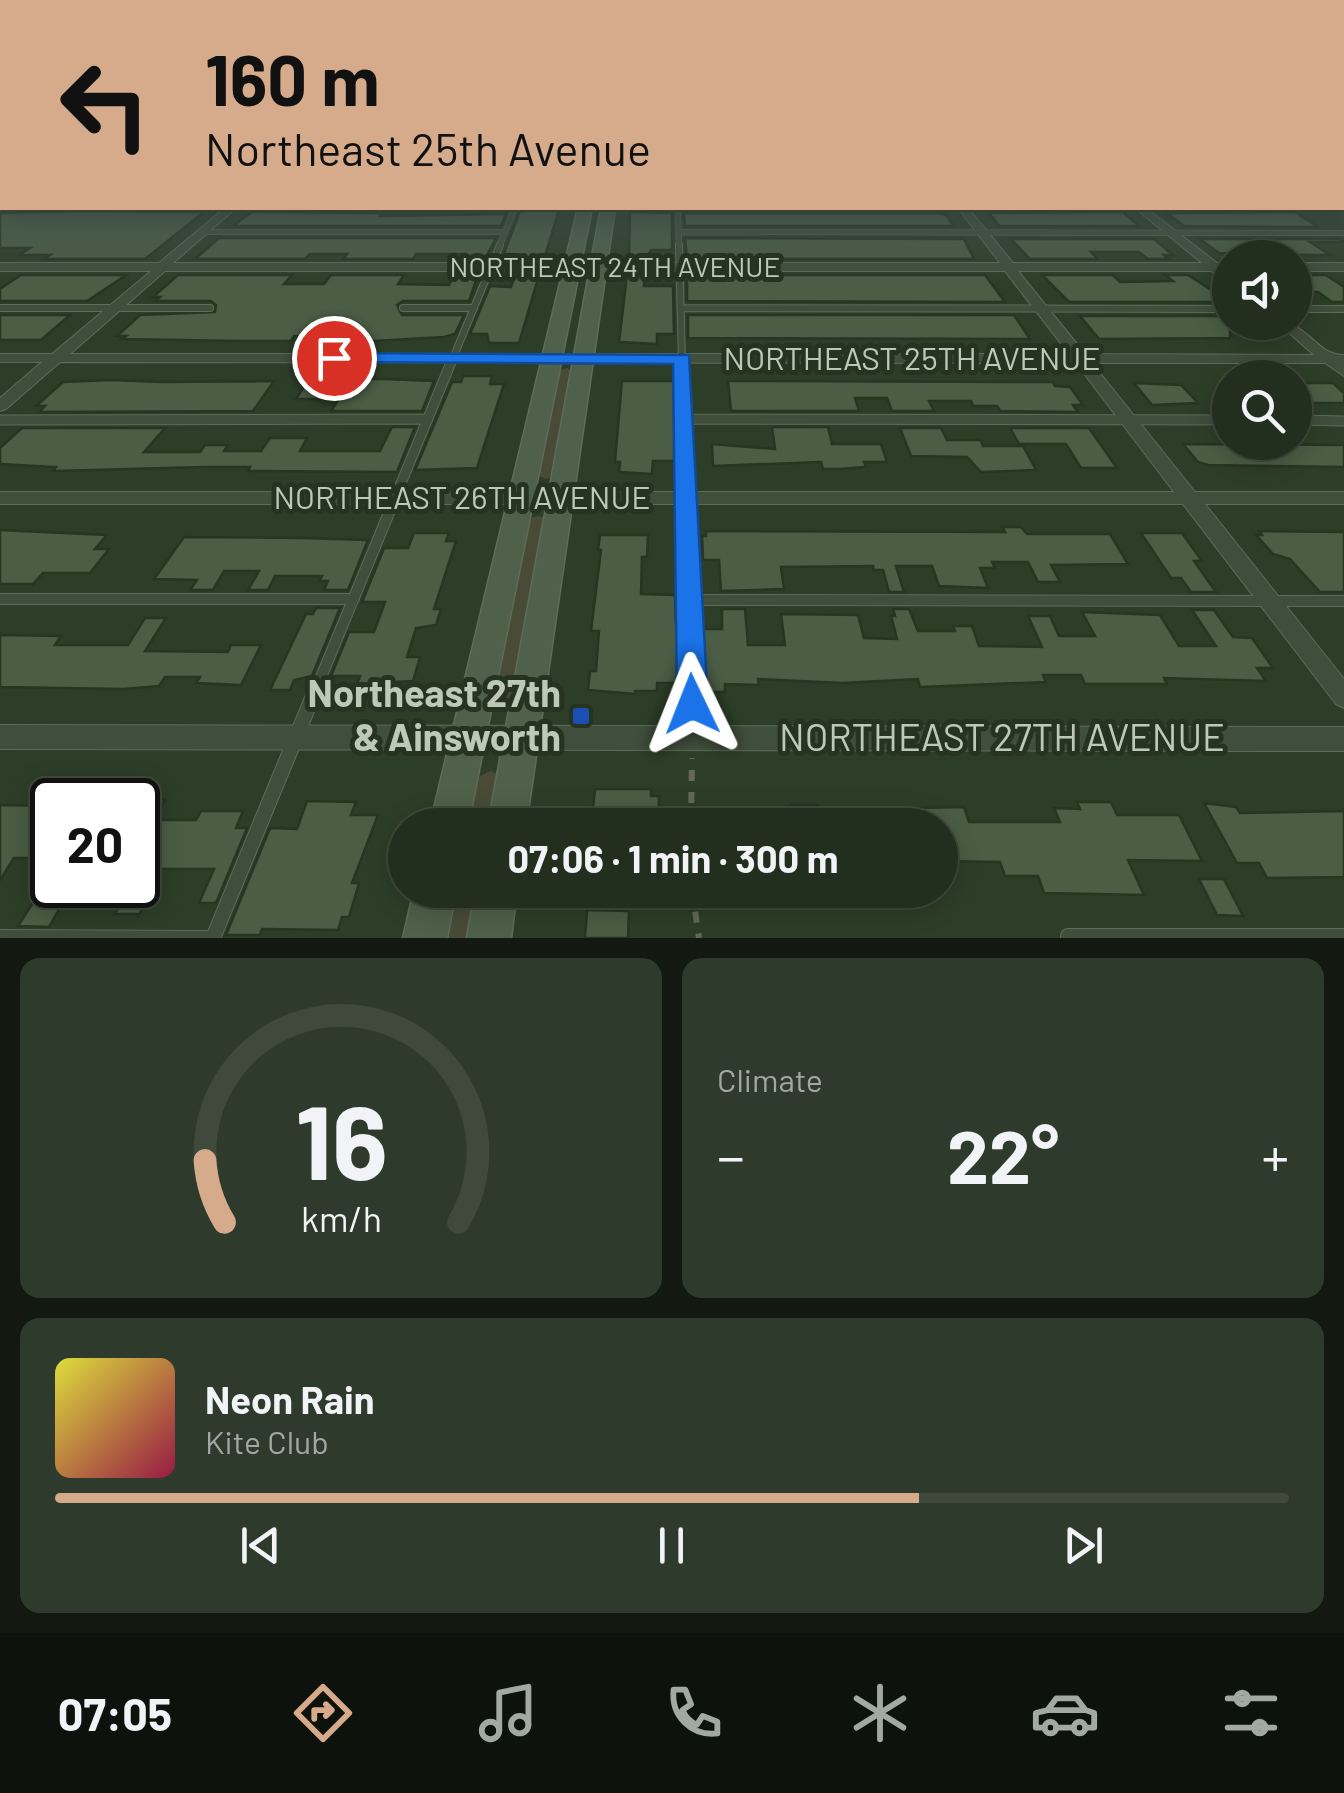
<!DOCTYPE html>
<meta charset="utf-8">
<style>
body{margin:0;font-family:Barlow,sans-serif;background:#2e3a2b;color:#f1f3f6;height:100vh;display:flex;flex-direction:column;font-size:38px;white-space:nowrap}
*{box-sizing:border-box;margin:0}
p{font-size:32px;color:#a2a8a4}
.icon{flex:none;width:55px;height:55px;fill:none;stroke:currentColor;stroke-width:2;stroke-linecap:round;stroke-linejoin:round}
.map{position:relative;height:938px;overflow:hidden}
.panel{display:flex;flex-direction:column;gap:20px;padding:20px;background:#131910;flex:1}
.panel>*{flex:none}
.top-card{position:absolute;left:0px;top:0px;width:1345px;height:210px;box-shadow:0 5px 25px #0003,0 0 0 2px #3f4a3c;background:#d6ab8b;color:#111;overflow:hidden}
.tools{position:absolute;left:1212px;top:240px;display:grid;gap:20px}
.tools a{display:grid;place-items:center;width:100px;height:100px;border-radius:50%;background:#222e1e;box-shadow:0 5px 25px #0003,0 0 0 2px #3f4a3c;font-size:50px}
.speed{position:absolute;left:30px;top:778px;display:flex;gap:20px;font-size:50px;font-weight:700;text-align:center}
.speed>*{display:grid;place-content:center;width:130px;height:130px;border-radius:50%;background:#222e1e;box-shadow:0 5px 25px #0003,0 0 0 2px #3f4a3c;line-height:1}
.speed .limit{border:5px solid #111;border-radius:15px;background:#fff;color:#111}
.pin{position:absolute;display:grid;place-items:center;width:85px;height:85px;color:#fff;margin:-42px;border:5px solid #fff;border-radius:50%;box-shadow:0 2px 10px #0007}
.me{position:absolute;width:110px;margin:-55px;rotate:358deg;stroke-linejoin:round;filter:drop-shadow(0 0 8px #0008)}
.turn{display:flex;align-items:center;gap:35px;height:210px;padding:0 40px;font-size:45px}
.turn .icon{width:130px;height:130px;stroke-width:2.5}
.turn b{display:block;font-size:70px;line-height:85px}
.big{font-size:75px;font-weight:700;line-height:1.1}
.panel .tile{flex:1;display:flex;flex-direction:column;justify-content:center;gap:15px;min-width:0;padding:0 35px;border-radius:20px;background:#2e3a2b}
.panel .dial{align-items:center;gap:0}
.dial svg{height:260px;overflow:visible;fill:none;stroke:#3f4a3c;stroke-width:7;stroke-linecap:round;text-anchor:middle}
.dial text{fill:#f1f3f6;stroke:none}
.song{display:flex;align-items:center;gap:30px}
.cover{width:120px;height:120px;border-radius:15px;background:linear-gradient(135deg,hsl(60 70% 55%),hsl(340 70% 35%))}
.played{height:10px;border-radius:5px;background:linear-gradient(90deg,#d6ab8b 70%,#3f4a3c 70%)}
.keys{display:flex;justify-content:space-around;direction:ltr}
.heat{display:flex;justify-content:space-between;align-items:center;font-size:55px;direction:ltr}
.panel .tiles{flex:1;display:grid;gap:20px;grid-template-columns:1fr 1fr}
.tile:last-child{grid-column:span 2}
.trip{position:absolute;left:388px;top:808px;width:570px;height:100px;border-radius:50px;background:#222e1e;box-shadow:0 5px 25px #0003,0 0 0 2px #3f4a3c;font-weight:700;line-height:100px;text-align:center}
.tab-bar{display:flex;height:160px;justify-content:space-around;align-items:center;background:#0e120c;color:#a2a8a4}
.tab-bar .icon{width:70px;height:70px}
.tab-bar .selected{color:#d6ab8b}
.tab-bar b{font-size:45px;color:#f1f3f6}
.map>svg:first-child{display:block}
</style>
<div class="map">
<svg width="1344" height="938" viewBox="0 0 1344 938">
<rect width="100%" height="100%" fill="#2d3e28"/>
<path fill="#4a4b37" d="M567,368L574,371L554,476L546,479L536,474L558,371Z
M539,516L547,518L513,698L503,702L492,700L525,526L530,518Z
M491,771L502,776L497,825H462C467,802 466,779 491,771Z
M448,890H486L478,938H438Z"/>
<path fill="#4b5d44" stroke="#273523" stroke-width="2.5" d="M559,210L544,259L503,256L520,211Z
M79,211L204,212L145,259H44L50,255H19L30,248H0V213Z
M252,212L382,213L380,216L506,214L501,226H233Z
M630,212L672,213V250H651L646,259H629Z
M1123,212L1139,226H999L989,213Z
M1295,212L1318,227L1184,226L1167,213Z
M684,213H939L946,215L954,226H685Z
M219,238H496L485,259H461L464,254H416L413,259H343L347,254H310L305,259H195Z
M685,238L964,239L974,259H687Z
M1011,239H1154L1173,255H1164L1169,259H1148L1139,252H1091L1098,259H1030Z
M1200,239H1339L1344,242H1310L1330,255H1297L1303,259H1295V255L1219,253Z
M21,275H126L87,301H0V289Z
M178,275H292L284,284H324L331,275H404L398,284L449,285L454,275H478L469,301H403L397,305L402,315H464L455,334L444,337L373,341L294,336L291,341H240L122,339L126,336H117L140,315L215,312L216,305L211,301H155L160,297H153Z
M515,275H539L519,343H489L487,334H470L490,286L511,287Z
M627,275H645L644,286H673L674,334H657V344L619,342Z
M687,275H985L1005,302L687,301Z
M1042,275H1113L1120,282L1173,281L1165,275H1188L1230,302H1069Z
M1295,275H1326L1344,287V302H1332L1318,292H1295Z
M0,315H70L41,340H0Z
M688,315H1014L1030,339L688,338Z
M1080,316H1230V338L1099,339Z
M463,376H492L490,384H504L477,468L415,470L452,382H461Z
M309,379H383L434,381L422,411H331L339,399H296Z
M110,380L163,382L274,381L253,411L39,412L45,406H36L63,382Z
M622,381H675L674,461H653L652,474L619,472L620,462H615Z
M728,381L1053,382L1055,386L1070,387L1083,405H1073L1078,412L1000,411L997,406H973L971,401H929L934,411H892L887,398H855L859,411H731Z
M1134,383L1181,385L1198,403L1152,405Z
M1295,383H1333L1344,393V403H1305L1295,394Z
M392,427H415L397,472L248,471L250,467H205L53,471L56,467L0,464V448L22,428H165L144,452H200L205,445H228L224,451H261L270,438H307L300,451H380Z
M772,427H828L832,444H881L887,462H864L866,467L839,469H823L821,462L713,466L712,444L775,449Z
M900,428H941L947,440H981L983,446H1023L1036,470L981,472L967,457L911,456Z
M1010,428H1089L1117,468H1081L1066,444H1019Z
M1183,444L1344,445V467L1208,465L1198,462Z
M1002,527H1021L1027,534H1110L1128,564L1051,565L1060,582H1038L1028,562H992L995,568H980L988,588L939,586L932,566H896L904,592H889L883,570H874L873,566L781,567L784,589L721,591L719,560H703L702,536H706V531L1005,532Z
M0,530L107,535L95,549H109L90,573H43L33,584H0Z
M1259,531L1344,532V592H1320L1290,559L1273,554L1256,535H1262Z
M414,533H449L446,541H456L434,609H441L436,625L416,628L407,657H420L413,681L357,684L360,676H331L349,632H374L385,602H362L384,548H408Z
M1141,533H1182L1202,561H1194L1216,592H1191L1181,578H1171Z
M600,535H648L647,557H642L641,594L675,595L676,623H680L681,629L683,683H657V691H635V694L588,690L590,671H596L599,631H591L601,550H598Z
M184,537L301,538L368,540L348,590H324L328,581H319L322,576H275L268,590H248L259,571H224L213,590H190L197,580L154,579Z
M316,608H340L312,676L294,680L290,690H270L306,614H313Z
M722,609H745L748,645H785L781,614L858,615L864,638L897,639L891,616H895L893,609H909L918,631H955L953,626H972L979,646L1042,647L1028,616H1050L1059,636H1095L1082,612L1160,615L1179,646H1216L1192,610H1214L1233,637L1252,638L1273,668H1257L1266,681L1164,678L1167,684H1085L1081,675H1043L1046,682L920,687L918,679L842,683L758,679L759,685L725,684V692H704L699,629H722Z
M145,618H166L145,651L228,652L231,645H261L241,685L196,683L200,677H165L159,686L124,689L0,687V635L61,636L55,645H128Z
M595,789H651V796H659V825H591Z
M141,800H165L155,820H196L201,811H243L236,828H247L216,903H199L214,869H161L138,917V914H115L130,885H138V806Z
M307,801L356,802L351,815H378L352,883H359L349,917H342L338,930L262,929L260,935H226L270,828L297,829Z
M1077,802H1111L1117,815H1179L1202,861L1128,860L1144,895L1044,893L1038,876H1005L1000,862L940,861V825H794L792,805H818L819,810L964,807L969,822H1060L1054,808L1080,809Z
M1204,803L1236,807L1240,813L1344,811V877L1267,878L1259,863H1237Z
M0,805L52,806V858H14L0,880Z
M1199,879H1224L1243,916L1217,915Z
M32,904H62L49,927L18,926Z
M587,910L629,911L628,938H585Z"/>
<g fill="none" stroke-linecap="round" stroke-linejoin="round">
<defs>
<path id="lane-far4" d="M678,208L679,247
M202,232H504
M679,232L1344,233
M499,247L515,208"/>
<path id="lane-far3" d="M679,245L682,363
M0,308H210
M403,308H474
M681,308L1230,309
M1295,309H1344
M451,363L500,245"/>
<path id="lane-far2" d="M682,360L687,510
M684,419L1230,420
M0,420L428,419
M1295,420L1344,421
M390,510L452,360"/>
<path id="lane-far1" d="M687,508L692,699
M0,599H354
M689,600L1344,601
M312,699L391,508"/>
<path id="lane" d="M692,696L693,735
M1068,936H1344
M0,937L213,938
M213,938L313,696"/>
<path id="street" d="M1342,172L1344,173V179L1342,178Z
M0,199H2V205H0Z
M1342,200H1344V206H1342Z
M225,208H236L173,263H1000L958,208H968L1013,263H1202L1135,208H1146L1217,263H1230V271H1226L1230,274V284L1211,271H1018L1085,354L1314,355L1277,322C1309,322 1315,355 1344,355V376L1325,363H1092L1195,492H1344V504H1205L1344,679V708L1336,704L1183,504H0V492H1174L1076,363L60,362L6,409L0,411V398L42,362H0V354H52L151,271H0V263H159ZM165,271H1005L1069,354H70Z
M1295,263H1344V271H1295Z
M0,725L1344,727V751L0,749Z"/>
<path id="secondary" d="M578,208H592L468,825H430Z
M601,208H615L526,825H488Z
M414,890H456L447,938H403Z
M475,890H517L511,938H467Z"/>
</defs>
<use href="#lane-far4" stroke="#5e6c5a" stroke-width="6"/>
<use href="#lane-far3" stroke="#5e6c5a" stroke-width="8"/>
<use href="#lane-far2" stroke="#5e6c5a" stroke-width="11"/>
<use href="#lane-far1" stroke="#5e6c5a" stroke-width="12"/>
<use href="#lane" stroke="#5e6c5a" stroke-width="16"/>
<use href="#street" stroke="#5e6c5a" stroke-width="2"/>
<use href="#secondary" stroke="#5e6c5a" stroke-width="3"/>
<path stroke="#636956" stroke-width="6" stroke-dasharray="11 11" stroke-linecap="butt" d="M691,825L692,758
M692,890L699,938"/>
<use href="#lane-far4" stroke="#404e3c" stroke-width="5"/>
<use href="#lane-far3" stroke="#404e3c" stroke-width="6"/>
<use href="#lane-far2" stroke="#404e3c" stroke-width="9"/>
<use href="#lane-far1" stroke="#404e3c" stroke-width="10"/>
<use href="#lane" stroke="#404e3c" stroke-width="14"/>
<use href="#street" fill="#404e3c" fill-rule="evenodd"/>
<use href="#secondary" fill="#4f614a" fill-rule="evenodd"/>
</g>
<linearGradient id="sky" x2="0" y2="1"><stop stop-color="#192216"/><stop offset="0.54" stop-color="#465853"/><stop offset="1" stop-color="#465853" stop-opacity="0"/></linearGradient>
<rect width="1344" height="287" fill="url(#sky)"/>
<path fill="#1a73e8" stroke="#114b97" stroke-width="2.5" d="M334,353L689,355L708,704L703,713L692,717L681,713L677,704L673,364L327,362V354Z"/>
<rect fill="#1a4fb4" stroke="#253320" stroke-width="4" x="571" y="706" width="20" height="20" rx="5"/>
<g text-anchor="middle" stroke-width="10" stroke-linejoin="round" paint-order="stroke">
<g font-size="28" fill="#bcc9b8" stroke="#253320">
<text x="615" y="277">NORTHEAST 24TH AVENUE</text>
</g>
<g font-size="32" fill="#bcc9b8" stroke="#253320">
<text x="912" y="370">NORTHEAST 25TH AVENUE</text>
<text x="462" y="509">NORTHEAST 26TH AVENUE</text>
</g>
<g font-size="38" font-weight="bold" fill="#bcc9b8" stroke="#253320" text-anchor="end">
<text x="561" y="707">Northeast 27th<tspan x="561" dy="44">&amp; Ainsworth</tspan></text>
</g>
<g font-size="38" fill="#bcc9b8" stroke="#253320">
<text x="1002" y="751">NORTHEAST 27TH AVENUE</text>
</g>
</g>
</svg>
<div class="tools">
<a><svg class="icon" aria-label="sound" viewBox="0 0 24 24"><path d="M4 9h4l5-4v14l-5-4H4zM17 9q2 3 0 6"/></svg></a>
<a><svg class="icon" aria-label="search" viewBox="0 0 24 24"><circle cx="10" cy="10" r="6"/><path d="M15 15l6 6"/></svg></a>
</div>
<div class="speed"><div class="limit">20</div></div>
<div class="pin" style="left:334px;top:358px;background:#d93025"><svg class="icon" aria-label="arrive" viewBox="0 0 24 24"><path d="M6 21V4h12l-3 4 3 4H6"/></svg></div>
<svg class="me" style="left:692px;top:704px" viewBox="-20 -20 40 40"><path d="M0-17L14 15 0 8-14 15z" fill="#1a73e8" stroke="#fff" stroke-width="4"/></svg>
<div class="trip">07:06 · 1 min · 300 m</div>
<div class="top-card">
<div class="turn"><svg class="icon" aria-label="left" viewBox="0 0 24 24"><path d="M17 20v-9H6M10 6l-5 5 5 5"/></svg><div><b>160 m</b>Northeast 25th Avenue</div></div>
</div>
</div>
<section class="panel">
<div class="tiles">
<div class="tile dial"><svg viewBox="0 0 100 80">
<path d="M14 69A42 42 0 1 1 86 69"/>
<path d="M14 69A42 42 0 0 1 8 50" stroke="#d6ab8b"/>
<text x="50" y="56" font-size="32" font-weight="700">16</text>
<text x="50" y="72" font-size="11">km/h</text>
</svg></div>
<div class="tile"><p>Climate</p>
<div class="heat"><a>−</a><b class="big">22°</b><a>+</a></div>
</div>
<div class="tile">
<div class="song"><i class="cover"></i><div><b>Neon Rain</b><p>Kite Club</p></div></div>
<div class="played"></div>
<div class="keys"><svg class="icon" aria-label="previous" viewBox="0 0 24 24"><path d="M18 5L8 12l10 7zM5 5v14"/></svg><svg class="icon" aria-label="pause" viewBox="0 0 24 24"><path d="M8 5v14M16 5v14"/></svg><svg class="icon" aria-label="next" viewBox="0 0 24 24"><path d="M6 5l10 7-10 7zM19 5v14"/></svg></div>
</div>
</div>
</section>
<nav class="tab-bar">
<b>07:05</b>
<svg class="icon selected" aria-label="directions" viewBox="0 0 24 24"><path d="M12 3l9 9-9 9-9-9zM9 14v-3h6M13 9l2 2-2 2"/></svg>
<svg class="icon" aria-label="music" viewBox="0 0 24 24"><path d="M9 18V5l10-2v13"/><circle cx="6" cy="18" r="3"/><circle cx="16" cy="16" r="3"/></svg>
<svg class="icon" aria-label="phone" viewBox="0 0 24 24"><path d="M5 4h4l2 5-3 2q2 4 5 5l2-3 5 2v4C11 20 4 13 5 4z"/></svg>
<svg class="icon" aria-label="climate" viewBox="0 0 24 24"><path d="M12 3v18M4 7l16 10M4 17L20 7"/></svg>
<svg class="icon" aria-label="car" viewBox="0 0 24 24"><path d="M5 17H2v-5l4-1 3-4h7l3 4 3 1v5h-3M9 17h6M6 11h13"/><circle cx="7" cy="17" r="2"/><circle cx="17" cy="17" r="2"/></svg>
<svg class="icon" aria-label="filters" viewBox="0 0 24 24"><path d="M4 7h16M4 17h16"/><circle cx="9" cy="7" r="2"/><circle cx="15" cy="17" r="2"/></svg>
</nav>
